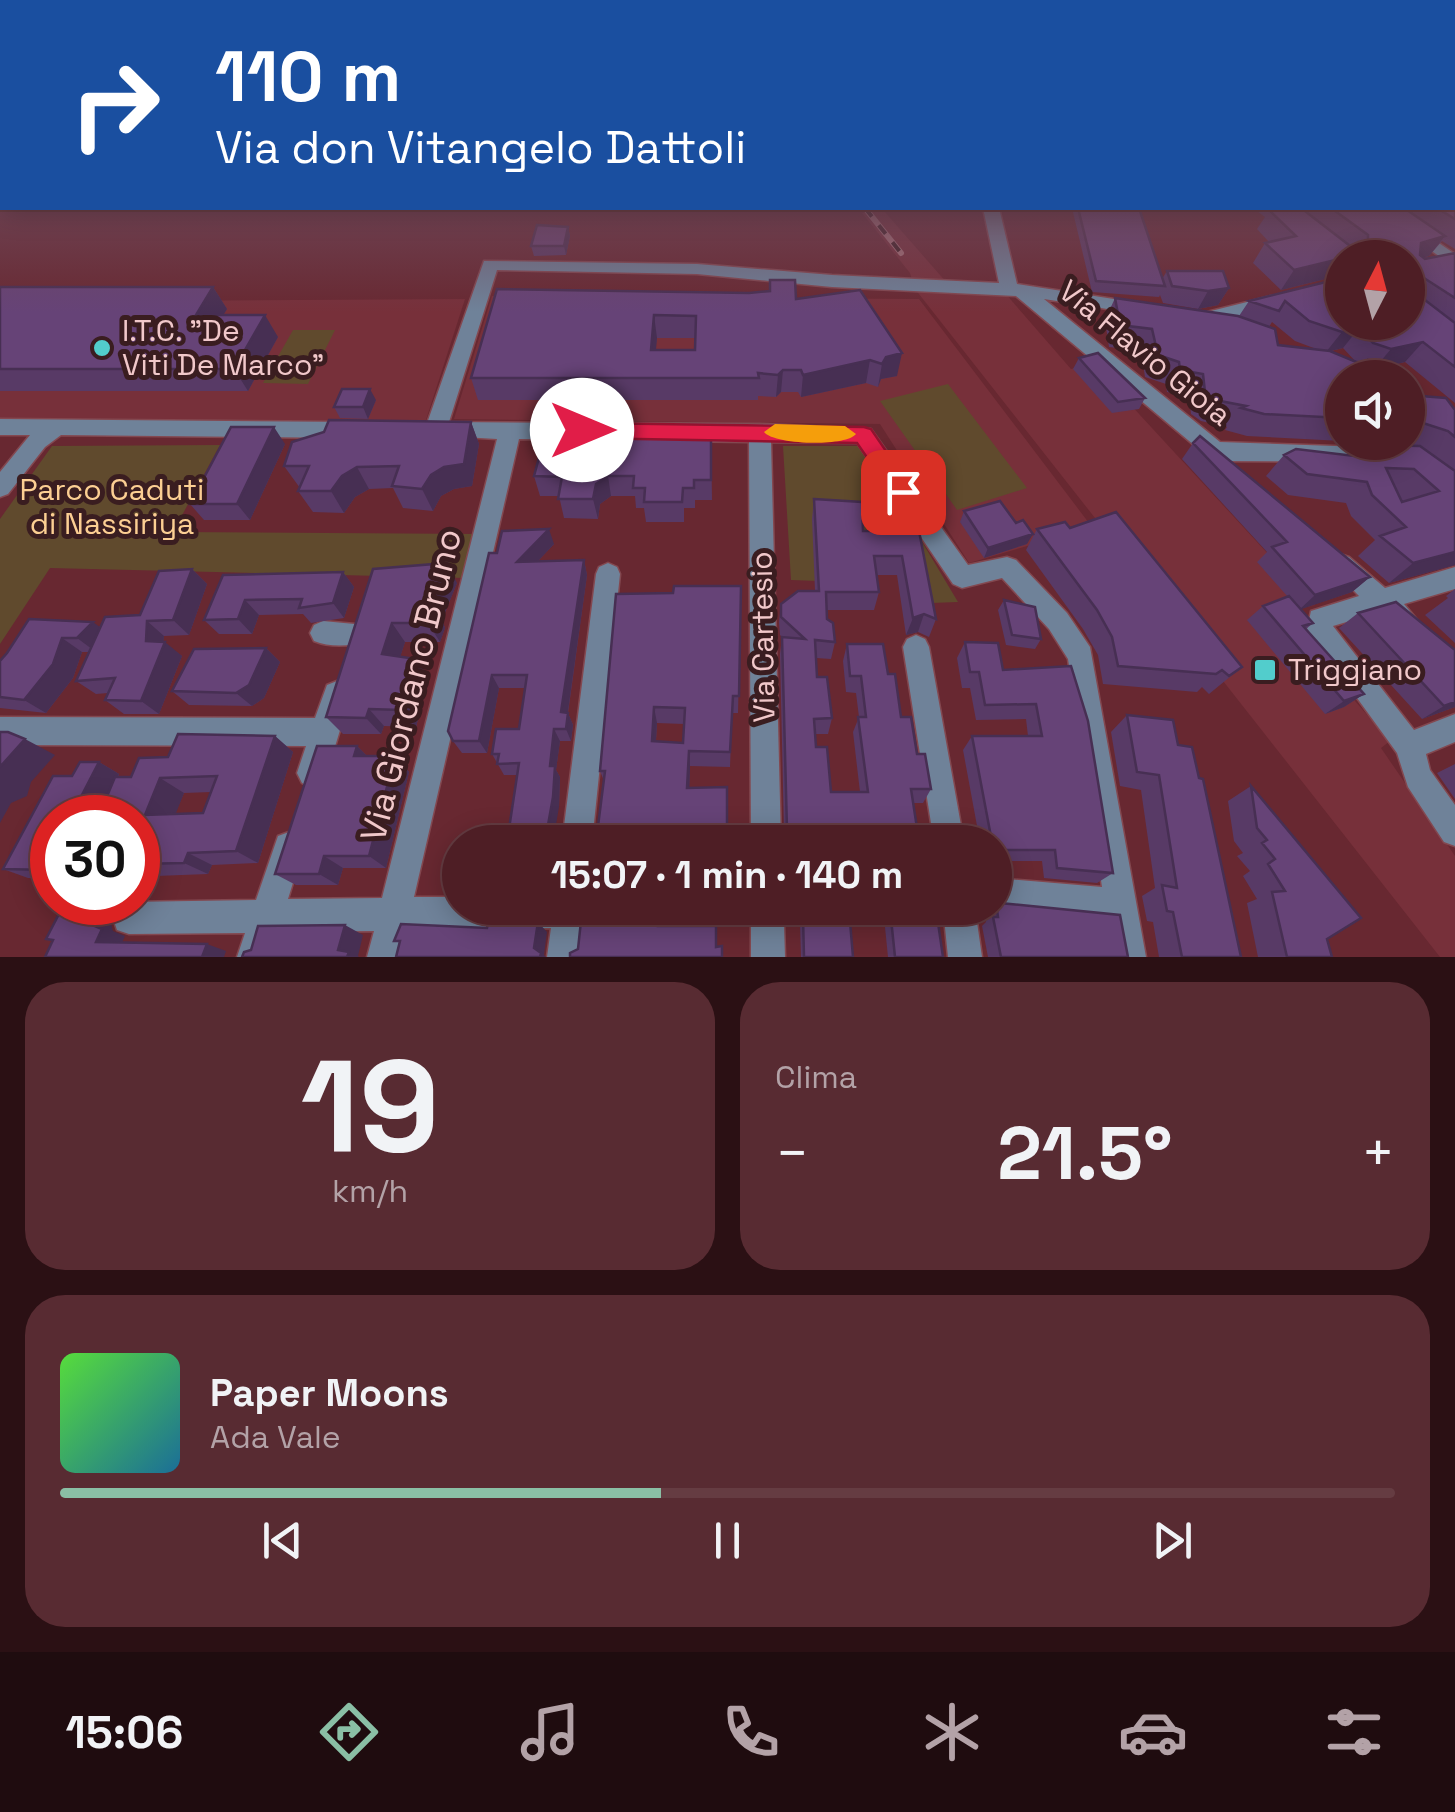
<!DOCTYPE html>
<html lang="it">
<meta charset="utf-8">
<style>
body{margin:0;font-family:"Space Grotesk",sans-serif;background:#582b32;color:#f1f3f6;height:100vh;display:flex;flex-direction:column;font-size:38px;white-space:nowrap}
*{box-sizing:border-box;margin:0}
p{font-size:32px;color:#b3a2a7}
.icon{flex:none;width:55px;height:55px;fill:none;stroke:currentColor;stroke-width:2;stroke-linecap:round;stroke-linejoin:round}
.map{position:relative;height:957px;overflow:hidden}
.drawer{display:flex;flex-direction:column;gap:25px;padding:25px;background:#2b1014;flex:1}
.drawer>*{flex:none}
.guide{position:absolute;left:0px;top:0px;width:1455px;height:210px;box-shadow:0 5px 25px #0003,0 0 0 2px #653c42;background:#1a4fa0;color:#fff;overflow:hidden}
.needle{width:65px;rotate:6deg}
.controls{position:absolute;left:1325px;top:240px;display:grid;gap:20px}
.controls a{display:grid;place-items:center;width:100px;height:100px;border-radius:50%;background:#4e1e25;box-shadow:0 5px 25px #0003,0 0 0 2px #653c42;font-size:50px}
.speed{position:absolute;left:30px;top:795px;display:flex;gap:20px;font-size:50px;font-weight:700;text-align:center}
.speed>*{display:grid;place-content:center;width:130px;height:130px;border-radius:50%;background:#4e1e25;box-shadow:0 5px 25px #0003,0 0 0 2px #653c42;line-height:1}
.speed .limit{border:15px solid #d22;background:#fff;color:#111}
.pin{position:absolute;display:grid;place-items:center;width:85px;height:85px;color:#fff;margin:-42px;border-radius:20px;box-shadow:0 5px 15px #0006}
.me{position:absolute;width:110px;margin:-55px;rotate:90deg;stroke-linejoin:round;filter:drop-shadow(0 0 8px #0008)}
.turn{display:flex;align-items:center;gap:35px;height:210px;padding:0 50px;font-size:45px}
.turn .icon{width:130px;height:130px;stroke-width:2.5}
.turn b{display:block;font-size:70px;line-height:85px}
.big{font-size:75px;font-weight:700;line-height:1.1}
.drawer .widget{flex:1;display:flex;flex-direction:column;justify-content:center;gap:15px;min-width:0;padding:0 35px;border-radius:40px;background:#582b32}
.drawer .dial{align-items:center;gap:0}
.dial b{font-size:130px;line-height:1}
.song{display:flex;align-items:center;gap:30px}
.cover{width:120px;height:120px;border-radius:15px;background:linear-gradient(135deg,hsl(110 70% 55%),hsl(200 70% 35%))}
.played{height:10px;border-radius:5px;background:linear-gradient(90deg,#8abfa5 45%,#653c42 45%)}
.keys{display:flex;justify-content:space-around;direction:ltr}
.heat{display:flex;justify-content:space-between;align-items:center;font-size:55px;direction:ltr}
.drawer .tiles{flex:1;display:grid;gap:25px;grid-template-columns:1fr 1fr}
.widget:last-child{grid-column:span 2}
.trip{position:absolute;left:442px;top:825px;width:570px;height:100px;border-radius:50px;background:#4e1e25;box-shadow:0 5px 25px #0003,0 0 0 2px #653c42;font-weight:700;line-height:100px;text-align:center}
.tab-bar{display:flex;height:160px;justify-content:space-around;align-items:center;background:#1f0c0f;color:#b3a2a7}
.tab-bar .icon{width:70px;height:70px}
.tab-bar .selected{color:#8abfa5}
.tab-bar b{font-size:45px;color:#f1f3f6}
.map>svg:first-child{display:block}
</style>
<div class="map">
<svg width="1455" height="957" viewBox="0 0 1455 957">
<rect width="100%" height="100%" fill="#682831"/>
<path fill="#77303a" d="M884,211L947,283L1005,293L1071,369L1093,364L1315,605L1279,614L1390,741L1381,748L1455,856V957H1440L915,289L910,273L862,213Z
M492,296L919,299L1092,527L969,563L880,424L454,419Z
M465,299L426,420L0,421V302Z"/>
<path fill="#604a2d" d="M293,330H335L308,384L263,383Z
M948,384L1027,488L957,510L880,401Z
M220,445L173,532L478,534L467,578L50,568L0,644V519L52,446Z
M783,446H865L958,602L931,603L871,549L875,583L791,580Z"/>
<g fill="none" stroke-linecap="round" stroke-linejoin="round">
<defs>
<path id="minor" d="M983,208H999L1017,284L1146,304V312L1139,314L1044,299L1220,442L1392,448L1403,456L1400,462L1213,461L1016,296L832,287L697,274L497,270L449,422L760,424L871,429L968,565L1007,557L1016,560L1067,613L1090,647L1146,957H1112L1107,920L989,908H995V878L1102,887L1068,659L1049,629L1002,578L962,588L953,584L857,443L771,442L781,842H751L749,442L519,439L414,897H460V908H811L806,919L784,924L785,957H751V925L584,927L581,957H547L551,928L407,930L401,957H367L374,931L278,932L271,957H237L245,933L129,934L117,930L113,918L117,906L127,902L256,900L278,836L289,832L300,836L304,847L288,899L382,898L497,439L428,435L425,429L484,261L697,264L832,275L999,283Z
M1369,208H1387L1455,254V267Z
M1271,296L1278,298V306L1202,325L1193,319L1195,315Z
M0,419L355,422L366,430L355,438L61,435L45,447L8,494L0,497V472L30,435H0Z
M1340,554L1349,557L1385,588L1455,567V589L1404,604L1419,622L1415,630L1406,633L1377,613L1333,626L1414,730L1455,714V742L1426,754L1430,770L1455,805V846L1444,842L1408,787L1397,753L1307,629L1311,611L1359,596L1328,564L1331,557Z
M608,563L617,567L620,574L592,842H562L596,574L599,567Z
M323,621L365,625L369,633L365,641C350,647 329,647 314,641L310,633L314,625Z
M916,635L925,639L929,647L964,842H934L903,647L907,639Z
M337,681L347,685L351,694L327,773L322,783L312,788L302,783L297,773L306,746L0,745V717L315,718L327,685Z
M943,908H975L982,957H948Z"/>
</defs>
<use href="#minor" stroke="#834850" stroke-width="3"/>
<use href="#minor" fill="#6f8299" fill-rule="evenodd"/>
<defs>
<path id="rail" d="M865,208L901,253"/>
</defs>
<use href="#rail" stroke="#a9747a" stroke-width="6"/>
<use href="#rail" stroke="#3a1d20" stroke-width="4" stroke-dasharray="11" stroke-linecap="butt"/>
</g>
<path fill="#583a66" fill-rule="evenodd" d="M1455,178V249L1442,241L1429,256L1423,258L1455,253V403L1405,362L1342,378V441L1247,436L1225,430L1227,427L1201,421L1191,414L1189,396L1167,392L1166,384L1145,377L1141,351L1109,347L1105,320L1115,298L1239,316L1249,301L1342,278V322L1408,258H1342V276L1341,275L1281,290L1253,263L1265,243L1269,242L1257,229L1265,217L1253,208H1452ZM1272,322L1295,341L1319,350L1278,345L1269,327ZM1343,348L1356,362L1331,351Z
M1072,208H1139L1162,279L1167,271L1229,288L1218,305L1198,309L1163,303L1160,295L1159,297L1092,292Z
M568,227L570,236L566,255L534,256L531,246Z
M770,280L897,376L881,379L878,387L866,383L801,397L798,392H781L776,397L758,396V400H478L471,378L497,289L749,293L769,291ZM657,338H695V350H655Z
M0,287H213L227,309L223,315L278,337L248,391H0Z
M1079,358L1145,398L1139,409L1112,413L1073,369Z
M1408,395L1455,410V565L1389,583L1358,556L1375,540L1351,516L1346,503L1288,495L1266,476L1284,455L1362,457L1373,445L1407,446L1369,442H1408Z
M376,400L368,419L340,418L334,407Z
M471,422L479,444L472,486L454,489L441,496L433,511L403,508L393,488L369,489L355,497L344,513L313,512L298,491L300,488L284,466Z
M711,432L712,500H695V508H684V522H646L644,508H636L635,496H611L600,504L598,519L564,518L559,496H540L534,476Z
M1193,443L1370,577L1352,592L1300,609L1313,623L1306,629L1364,694L1344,707L1325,714L1247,620L1263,606L1288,597L1257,562L1267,552L1182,459Z
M285,444L250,520H204L190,504Z
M814,499L863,531H919L936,619L929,637L918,632L906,635L897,575H876L879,592L874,610H827V619L835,642L831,659L816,658L817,677L832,718L828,734H815L816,747L831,792H860L853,732L859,717L856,693L846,692L843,661L847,644L888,674L901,717L931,789L923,803H913L917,828L940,842H781L782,834L784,832L780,654L782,637L780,635L779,622L781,604L815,591L812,519Z
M964,511L1016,523L1027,544L984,558L960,522Z
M1070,528L1242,667L1209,694L1202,687L1197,692L1103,684L1098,655L1083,629L1026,550L1037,529Z
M554,544L538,561L584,560L587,575L568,713L573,725L571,741H560L556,770L560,777L559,807L517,775H504L492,754L519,729L525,688H499L487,753H462L453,741L497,553Z
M192,569L207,584L189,635L164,636L163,642L182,656L159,714H124L105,700L108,693L96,694L76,681L89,652H82L73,678L46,713L0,708V661L7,653L140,615Z
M373,569L457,583L442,620L445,628L440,642H405L400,657L429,677L416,727L384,726L381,734H343L326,717Z
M343,572L354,587L344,618L311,623L303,614L259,615L252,634H219L204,620L223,575Z
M741,586L738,713H732L730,767L690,766L689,788L604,781L600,771L673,593ZM657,723L684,724L683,743L656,741Z
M1455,589V643L1425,615L1448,598L1446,596Z
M1004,600L1041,639L1035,649L1006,645L998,610Z
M1358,613L1455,707L1422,719L1339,628Z
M965,642L1003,670L1071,666L1113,873L1097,883L1044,878L1042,861H995V842H980L963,750L972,736H1028L1026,719L976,720L970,688H962L957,658Z
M266,648L280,662L264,698L252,706L189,705L172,691Z
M1127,715L1178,745L1241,957H1159L1153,922L1147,921L1142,896L1155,888L1141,790L1120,786L1111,732Z
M178,734L275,736L293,752L258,863L212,865L208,874L156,876L138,868V818H52V879L28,878L3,869L53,776H72L80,762H99L119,774L118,777H131L139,758L168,757ZM211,792L203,813L175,814L184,793Z
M357,746L367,756H395L409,772L386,868H343L338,885H296L275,874Z
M1455,764V799L1437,773Z
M1251,786L1327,939L1332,957H1258L1247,903L1257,899L1243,876L1250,871L1237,856L1243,853L1234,841L1228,801Z
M995,895L1000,903L1128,957H988L982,926L986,922L984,908H995Z
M890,909L943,957H888L884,917Z
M803,917L853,957H801L800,924Z"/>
<path fill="#472f53" d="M568,227L570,236L566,255L564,246Z
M1445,236L1429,256L1408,262L1421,243Z
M1342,258L1341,275L1281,290L1294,270Z
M213,287L227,309L210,337L196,315Z
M1229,288L1218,305L1198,309L1208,291Z
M265,315L278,337L248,391L234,369Z
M654,315L657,338L654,373L651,350Z
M1359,328L1343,348L1326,352L1342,332Z
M1423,342L1405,362L1374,369L1391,349Z
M902,353L897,376L881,379L878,387L882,364L886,357Z
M870,360L866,383L801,397L803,375Z
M783,370L781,392L776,397L778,375Z
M370,389L376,400L368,419L363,407Z
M471,422L479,444L472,486L454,489L441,496L433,511L422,489L431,475Z
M274,427L285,444L250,520L237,504Z
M357,467L369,489L355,497L344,513L331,491L342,476Z
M608,476L611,496L600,504L598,519L593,499L596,484Z
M549,529L554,544L523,577L517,562Z
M1033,534L1027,544L984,558L988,548Z
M1455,552V565L1389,583L1413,563Z
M584,560L587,575L566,725L561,712Z
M447,563L457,583L442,620L445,628L440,642L428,623L430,601Z
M192,569L207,584L189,635L173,620Z
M343,572L354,587L344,618L333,603Z
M1370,577L1352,592L1299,610L1315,595Z
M245,600L259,615L252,634L238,619Z
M924,614L918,632L906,635L913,618Z
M147,621L164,636L163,646L165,642L182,656L159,714L141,701Z
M93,622L112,636L96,652L77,638Z
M392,623L405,642L395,673L382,654Z
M62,638L82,652L73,678L46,713L24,700Z
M266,648L280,662L264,698L252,706L236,693Z
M416,659L429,677L416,727L402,710Z
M492,675L499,688L487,753L479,741Z
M1364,694L1344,707L1325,714L1344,701Z
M1455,702V707L1422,719L1444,706Z
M654,707L657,723L655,756L652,741Z
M369,709L384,726L381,734L366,718Z
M568,713L573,725L571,741L566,729Z
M554,729L560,741L556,770L560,777L559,807L553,842H545L550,766Z
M275,736L293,752L258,863L236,851Z
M25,739L55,755L31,782L27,796L11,803L0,823V767Z
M357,746L373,762L354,756Z
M689,751L690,766L689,802L687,788Z
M395,756L409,772L386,868L369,856Z
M99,762L119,774L98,818H70Z
M160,778L184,793L170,828L145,815Z
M188,853L212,865L208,874L184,863Z
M324,856L343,868L338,885L319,874Z
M86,912L110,920L113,931L125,936L119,949L96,942Z
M538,922L547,932L544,955L546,957H540L534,948Z
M345,925L363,935L358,956L359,957H347L338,950Z
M207,944L226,951L224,957H202Z"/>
<path fill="#664377" stroke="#472f53" stroke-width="2.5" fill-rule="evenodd" d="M1452,178H1455V219L1437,208H1452Z
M1078,208H1139L1165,286L1096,281Z
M1280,208H1301L1349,245L1356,247L1368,241V235L1331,208H1404L1445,236L1421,243L1420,255L1425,259L1455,253V298L1424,278L1421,297L1455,323V367L1423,342L1391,349L1373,343L1359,328L1342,332L1309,321L1285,301L1279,311L1249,301L1342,278V322H1408V258H1358L1356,255L1294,270L1265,243L1296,236L1269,210Z
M537,225L568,227L564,246H531Z
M1167,271H1223L1229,288L1208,291L1172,286Z
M770,280H795L796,299L860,290L902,353L886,357L882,364L870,360L803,375L801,370H783L778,375L758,373L759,378H471L497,289L749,293L770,291ZM654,315L696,316L695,350H651Z
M0,287H213L196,315H265L234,369H0Z
M1115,298L1238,316L1275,329L1278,345L1330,351L1366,366L1368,360L1395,371L1394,374L1401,378H1342V418L1264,414L1241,408L1246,406L1215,400L1205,392L1203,374L1180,370L1179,362L1158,355L1152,329L1120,325Z
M1098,353L1145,398L1118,402L1079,358Z
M342,389H370L363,407H334Z
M1408,395L1446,398L1455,410V437L1448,431L1423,423L1408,422Z
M329,420L471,422L464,464L444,467L431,475L422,489L392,486L399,466L357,467L342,476L331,491H298L309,466H284L292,442L324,432Z
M231,427H274L237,504H190Z
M546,432H711V480H694V488H683L682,502H644L645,488H633L634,476H608L596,484L593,499H558L562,477L534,476Z
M1200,436L1370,577L1315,595L1272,547L1287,542L1193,443Z
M1373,445L1420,446L1455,471V552L1413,563L1380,536L1406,527L1372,495L1367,482L1307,474L1284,455L1296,449L1380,459ZM1386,468L1414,469L1439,491L1402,502Z
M814,499L862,502L863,531H919L936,619L924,614L913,618L902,556H874L879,592H826L827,619L833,623L835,642L815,640L817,677H827L832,718L814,719L816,747H827L831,792H868L858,717H866L861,676H850L847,644H883L888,674H895L901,717H911L917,754H925L931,789H911L917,828H937L940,842H783L782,834L787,830L782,637L805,639L781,617V604L798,591H819Z
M1000,501L1016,523L1023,520L1033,534L988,548L964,511Z
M1116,512L1242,667L1229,676L1222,670L1216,674L1118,666L1112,637L1097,610L1037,529L1065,522L1070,528Z
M549,529L517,562L584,560L561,712L568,713L566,729H554L550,766H555L553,797L545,842H507L519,763L497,764L499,754H492L496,729H519L527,675H492L479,741H453L448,731L489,553H497L502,531Z
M447,563L430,601L434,608L428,623H392L382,654L416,659L402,710L369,709L366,718L326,717L373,569Z
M192,569L173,620L147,621L146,641L165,642L141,701L105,700L115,678L76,681L105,617L140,615L159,571Z
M343,572L333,603L299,608L302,599L245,600L238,619L204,620L223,575Z
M674,586H741L739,696H733L730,752L689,751L687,788L727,787V842H596L605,771H600L616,594L673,593ZM654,707L685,708L683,743L652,741Z
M1289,596L1313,623L1303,626L1364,694L1344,701L1263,606Z
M1004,600L1035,607L1041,639L1012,635Z
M1396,602L1455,650V702L1444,706L1358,613Z
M29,619L93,622L77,638H62L53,664L24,700L0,697V661L7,653Z
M965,642L998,643L1003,670L1071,666L1088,721L1113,873L1057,868L1055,850H995V842H992L972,736H1042L1036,704L985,705L979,672H970Z
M266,648L249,685L236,693L172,691L194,649Z
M1127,715L1173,720L1178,745L1192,747L1199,778L1203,779L1241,957H1182L1173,912L1167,911L1162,885L1177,888L1159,775L1137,772Z
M0,732H8L25,739L0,767Z
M178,734L275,736L236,851L188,853L184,863L138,864V818H98L115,777H131L139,758L168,757ZM217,776L203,813L145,815L160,778Z
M317,746H357L354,756H395L369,856H324L319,874H275Z
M80,762H99L70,818H52V863L49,870L3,869L53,776H72Z
M1251,786L1361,918L1327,939L1332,957H1287L1272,892L1285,891L1268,864L1275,859L1262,843L1267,840L1257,828Z
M995,895L999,896L1000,903L1120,915L1128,957H1001L993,917H998Z
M890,909H936L943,957H895Z
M814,910H849L853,957H804L803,917Z
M60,912H86L90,924L102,929L96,942L207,944L202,957H45L53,940L46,939Z
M658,920V926H716V947L722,946V957H570V953L578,949L581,921Z
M538,922L534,948L541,953L540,957H396L400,941H394L401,924L487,928L488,923Z
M345,925L338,950L349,952L347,957H242L244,952L251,950L258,926Z"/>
<linearGradient id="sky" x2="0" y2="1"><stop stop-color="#39161b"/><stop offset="0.57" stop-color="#6f485a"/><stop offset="1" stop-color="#6f485a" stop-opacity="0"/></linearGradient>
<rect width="1455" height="312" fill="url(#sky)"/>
<path fill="#e11d48" stroke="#92132f" stroke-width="2.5" d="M582,423L864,427L871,429L914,492L903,501L895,498L857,443L582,438L571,430Z"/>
<path fill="#f59e0b" d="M775,424L845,426L856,434C846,447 774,445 764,432Z"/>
<g fill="#52cdcc" stroke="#3a1d20" stroke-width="4">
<circle cx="102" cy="348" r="10"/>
<rect x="1253" y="658" width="24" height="24" rx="5"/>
</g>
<g text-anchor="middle" stroke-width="10" stroke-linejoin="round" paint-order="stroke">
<g font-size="30" fill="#f1c8ca" stroke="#3a1d20" text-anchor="start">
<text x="122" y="341">I.T.C. "De<tspan x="122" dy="34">Viti De Marco"</tspan></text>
<text x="1288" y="680">Triggiano</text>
</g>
<g font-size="30" fill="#f1c8ca" stroke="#3a1d20">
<text transform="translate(1145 353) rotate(39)" y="10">Via Flavio Gioia</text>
<text transform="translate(763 637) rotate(-91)" y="10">Via Cartesio</text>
</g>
<g font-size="30" fill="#fccf93" stroke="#3a1d20">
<text x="112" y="500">Parco Caduti<tspan x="112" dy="34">di Nassiriya</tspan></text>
</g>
<g font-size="35" fill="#f1c8ca" stroke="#3a1d20">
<text transform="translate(411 685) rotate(-76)" y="12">Via Giordano Bruno</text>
</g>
</g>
</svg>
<div class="controls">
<a><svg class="needle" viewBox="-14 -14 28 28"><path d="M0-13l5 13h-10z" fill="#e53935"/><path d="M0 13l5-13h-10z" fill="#b3a2a7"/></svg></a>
<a><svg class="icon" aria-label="sound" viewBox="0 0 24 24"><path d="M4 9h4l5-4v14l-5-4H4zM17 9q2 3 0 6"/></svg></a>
</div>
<div class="speed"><div class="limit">30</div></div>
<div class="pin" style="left:903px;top:492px;background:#d93025"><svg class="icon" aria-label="arrive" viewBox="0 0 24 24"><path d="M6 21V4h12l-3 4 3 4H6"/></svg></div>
<svg class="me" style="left:582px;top:430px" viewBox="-20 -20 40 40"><circle r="19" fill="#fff"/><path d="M0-13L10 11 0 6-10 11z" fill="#e11d48"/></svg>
<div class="trip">15:07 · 1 min · 140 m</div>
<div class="guide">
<div class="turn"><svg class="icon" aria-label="right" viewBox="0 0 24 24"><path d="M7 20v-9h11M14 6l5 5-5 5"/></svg><div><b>110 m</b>Via don Vitangelo Dattoli</div></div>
</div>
</div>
<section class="drawer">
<div class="tiles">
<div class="widget dial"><b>19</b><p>km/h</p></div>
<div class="widget"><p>Clima</p>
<div class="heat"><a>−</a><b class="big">21.5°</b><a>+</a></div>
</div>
<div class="widget">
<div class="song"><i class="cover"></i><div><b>Paper Moons</b><p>Ada Vale</p></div></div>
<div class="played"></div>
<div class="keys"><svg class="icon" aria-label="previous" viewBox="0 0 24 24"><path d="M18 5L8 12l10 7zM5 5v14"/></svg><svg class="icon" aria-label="pause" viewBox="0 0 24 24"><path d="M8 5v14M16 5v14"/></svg><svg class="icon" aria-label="next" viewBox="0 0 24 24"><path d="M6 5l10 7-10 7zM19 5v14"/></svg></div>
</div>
</div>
</section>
<nav class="tab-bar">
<b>15:06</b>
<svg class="icon selected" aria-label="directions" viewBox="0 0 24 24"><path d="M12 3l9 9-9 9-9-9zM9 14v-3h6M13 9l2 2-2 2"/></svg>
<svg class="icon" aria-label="music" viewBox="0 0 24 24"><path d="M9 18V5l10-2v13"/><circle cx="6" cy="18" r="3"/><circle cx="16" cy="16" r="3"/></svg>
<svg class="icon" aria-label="phone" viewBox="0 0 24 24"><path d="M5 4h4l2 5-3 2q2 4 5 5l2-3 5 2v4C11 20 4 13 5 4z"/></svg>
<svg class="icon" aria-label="climate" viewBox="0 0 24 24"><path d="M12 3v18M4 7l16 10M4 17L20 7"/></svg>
<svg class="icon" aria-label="car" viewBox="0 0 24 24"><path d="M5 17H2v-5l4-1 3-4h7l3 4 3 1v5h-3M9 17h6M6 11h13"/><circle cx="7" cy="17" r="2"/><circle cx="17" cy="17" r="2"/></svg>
<svg class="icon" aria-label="filters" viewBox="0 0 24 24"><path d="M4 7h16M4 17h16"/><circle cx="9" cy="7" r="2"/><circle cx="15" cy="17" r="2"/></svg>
</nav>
